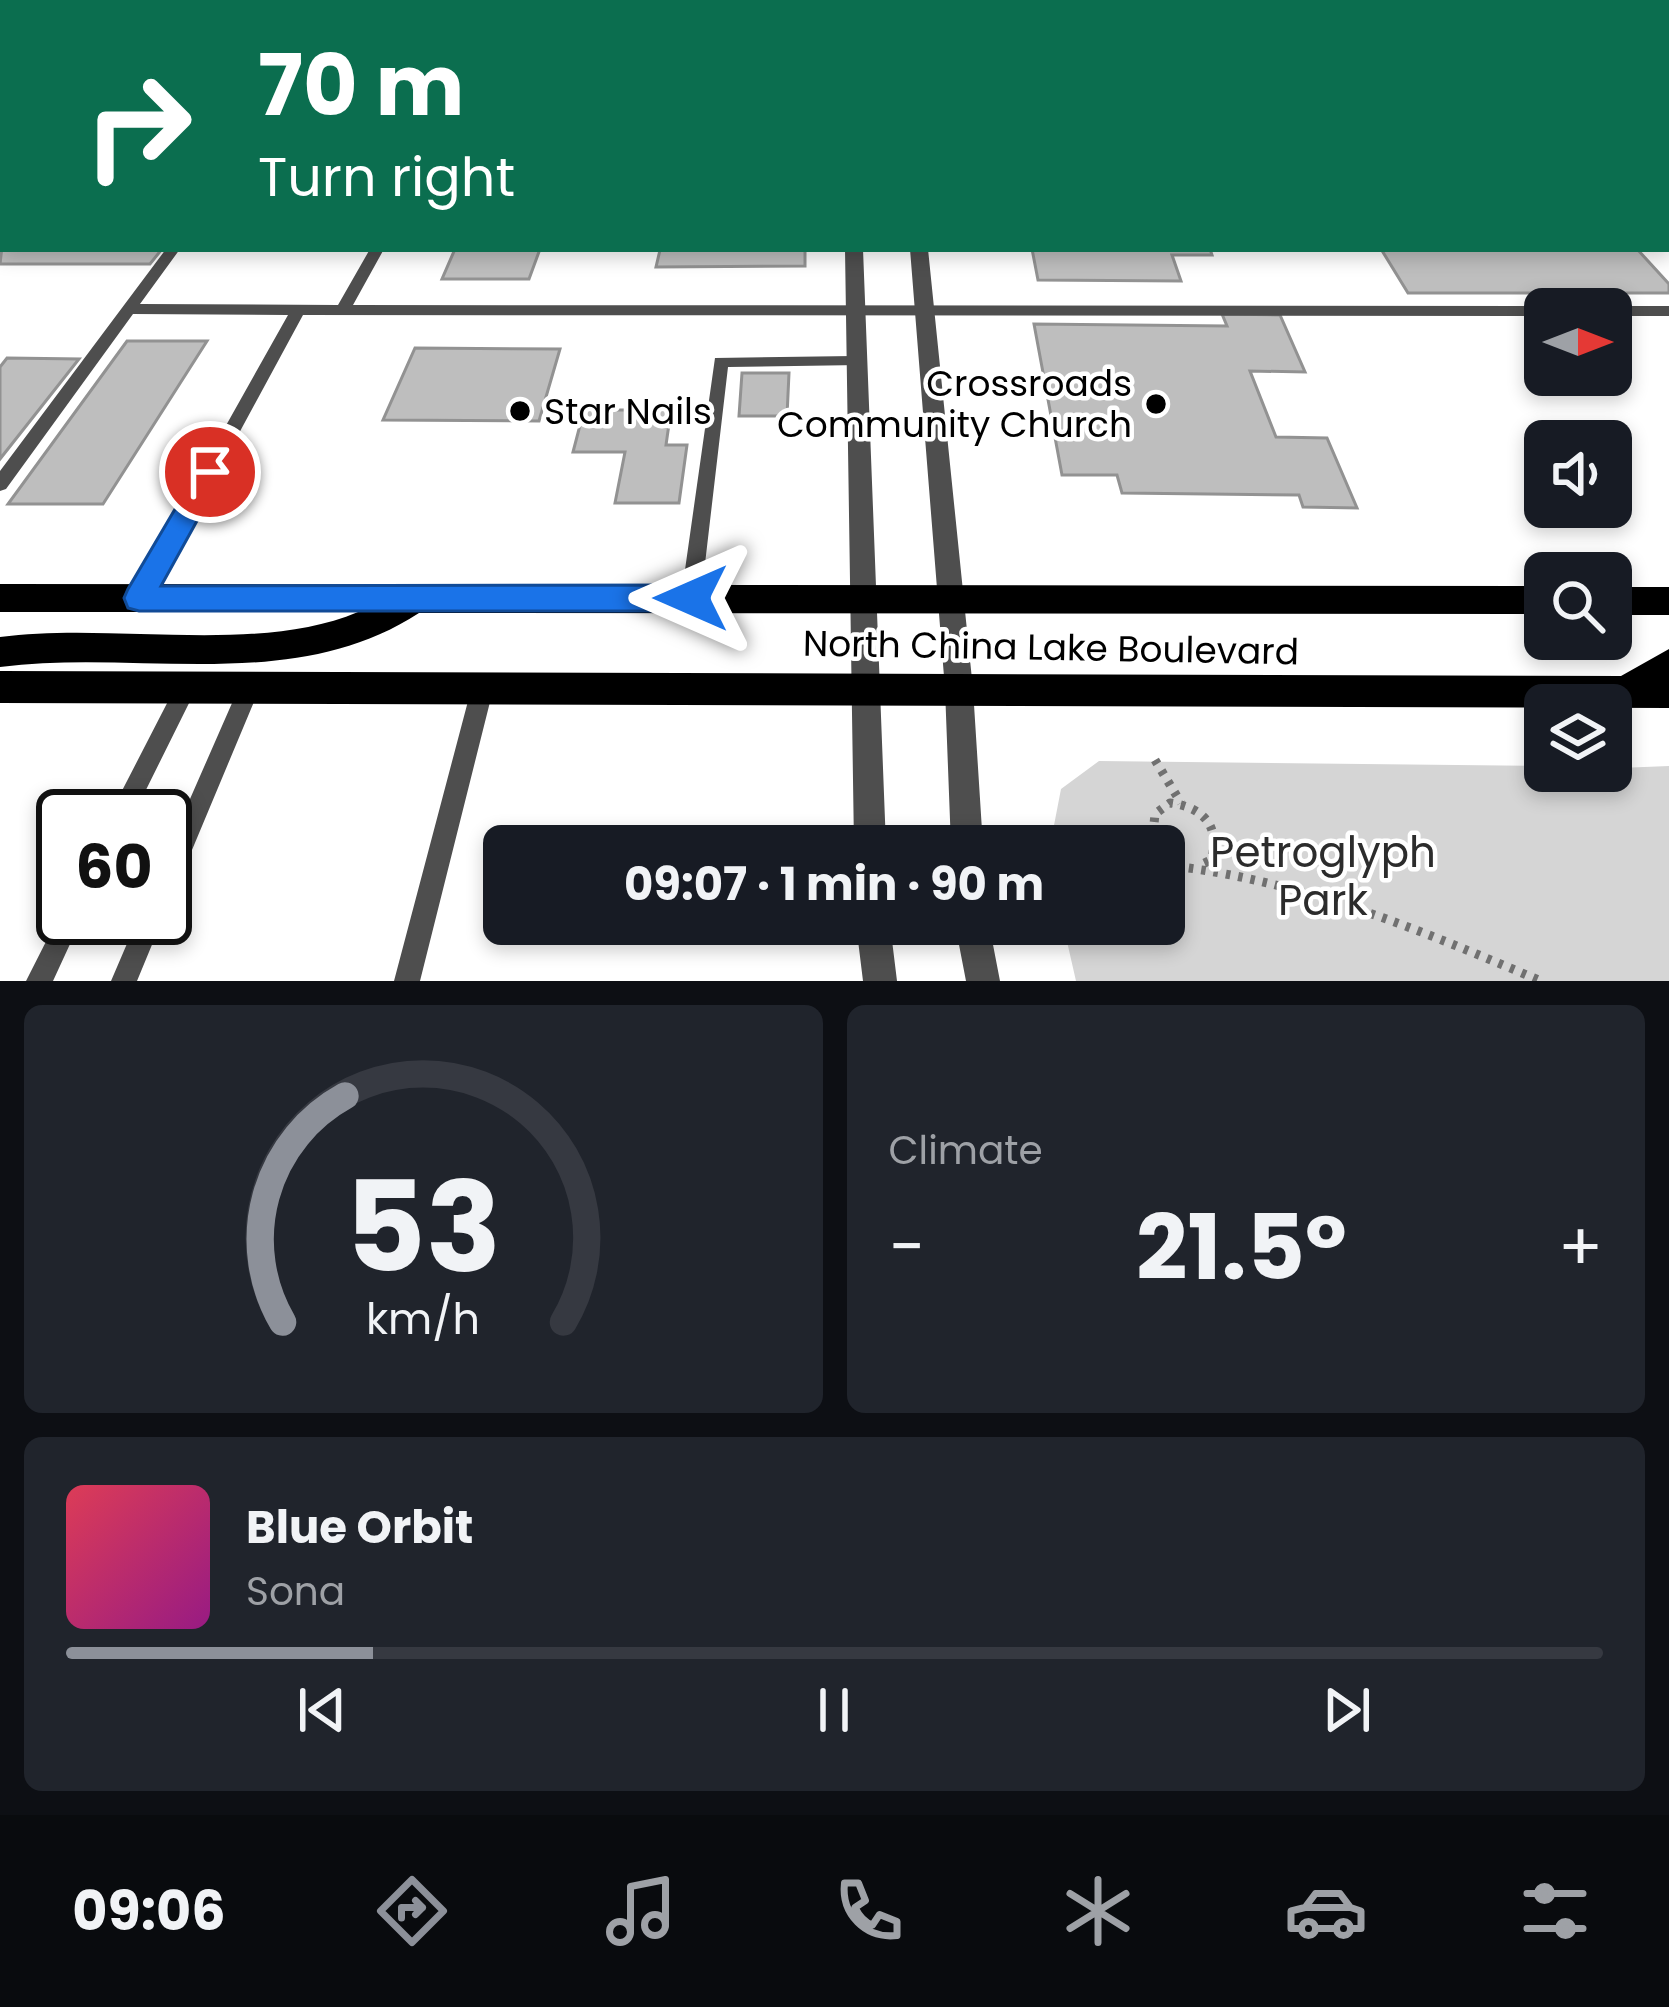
<!DOCTYPE html>
<meta charset="utf-8">
<style>
body{margin:0;font-family:Poppins,sans-serif;background:#20242c;color:#f1f3f6;height:100vh;display:flex;flex-direction:column;font-size:45px;white-space:nowrap}
*{box-sizing:border-box;margin:0}
p{font-size:39px;color:#9ea1a6}
.icon{flex:none;width:66px;height:66px;fill:none;stroke:currentColor;stroke-width:2;stroke-linecap:round;stroke-linejoin:round}
.map{position:relative;height:981px;overflow:hidden}
.sheet{display:flex;flex-direction:column;gap:24px;padding:24px;background:#0d0f14;flex:1}
.sheet>*{flex:none}
.top-card{position:absolute;left:0px;top:0px;width:1671px;height:252px;box-shadow:0 6px 18px #0003;background:#0b6e4f;color:#fff;overflow:hidden}
.needle{width:78px;rotate:90deg}
.controls{position:absolute;left:1524px;top:288px;display:grid;gap:24px}
.controls a{display:grid;place-items:center;width:108px;height:108px;border-radius:18px;background:#171b24;box-shadow:0 6px 18px #0003;font-size:60px}
.speed{position:absolute;left:36px;top:789px;display:flex;gap:24px;font-size:60px;font-weight:700;text-align:center}
.speed>*{display:grid;place-content:center;width:156px;height:156px;border-radius:50%;background:#171b24;box-shadow:0 6px 18px #0003;line-height:1}
.speed .limit{border:6px solid #111;border-radius:18px;background:#fff;color:#111}
.pin{position:absolute;display:grid;place-items:center;width:102px;height:102px;color:#fff;margin:-51px;border:6px solid #fff;border-radius:50%;box-shadow:0 3px 12px #0007}
.me{position:absolute;width:132px;margin:-66px;rotate:270deg;stroke-linejoin:round;filter:drop-shadow(0 0 9px #0008)}
.turn{display:flex;align-items:center;gap:42px;height:252px;padding:0 60px;font-size:54px}
.turn .icon{width:156px;height:156px;stroke-width:2.5}
.turn b{display:block;font-size:84px;line-height:102px}
.big{font-size:90px;font-weight:700;line-height:1.1}
.sheet .card{flex:1;display:flex;flex-direction:column;justify-content:center;gap:18px;min-width:0;padding:0 42px;border-radius:18px;background:#20242c}
.sheet .dial{align-items:center;gap:0}
.dial svg{height:312px;overflow:visible;fill:none;stroke:#363941;stroke-width:7;stroke-linecap:round;text-anchor:middle}
.dial text{fill:#f1f3f6;stroke:none}
.song{display:flex;align-items:center;gap:36px}
.cover{width:144px;height:144px;border-radius:18px;background:linear-gradient(135deg,hsl(350 70% 55%),hsl(310 70% 35%))}
.played{height:12px;border-radius:6px;background:linear-gradient(90deg,#8c9099 20%,#363941 20%)}
.keys{display:flex;justify-content:space-around;direction:ltr}
.heat{display:flex;justify-content:space-between;align-items:center;font-size:66px;direction:ltr}
.sheet .tiles{flex:1;display:grid;gap:24px;grid-template-columns:1fr 1fr}
.card:last-child{grid-column:span 2}
.trip{position:absolute;left:483px;top:825px;width:702px;height:120px;border-radius:18px;background:#171b24;box-shadow:0 6px 18px #0003;font-weight:700;line-height:120px;text-align:center}
.dock{display:flex;height:192px;justify-content:space-around;align-items:center;background:#090b0e;color:#9ea1a6}
.dock .icon{width:84px;height:84px}
.dock .active{color:#8c9099}
.dock b{font-size:54px;color:#f1f3f6}
.map>svg:first-child{display:block}
</style>
<div class="map">
<svg width="1669" height="981" viewBox="0 0 1669 981">
<rect width="100%" height="100%" fill="#fff"/>
<path fill="#d5d5d5" d="M1099,761L1545,766V771L1669,766V981H1076L1063,924H1164V846H1050L1061,789Z"/>
<path fill="#bebebe" stroke="#929292" stroke-width="3" d="M0,0H126L3,3V11Z
M3,238V249H162L150,264H0Z
M455,249H540L529,279H442Z
M629,249H805V266L656,267L660,250Z
M1032,249H1210L1212,255H1172L1181,281L1038,280Z
M1381,249H1637L1669,284V293H1408Z
M1222,314L1280,315L1305,372L1250,371L1276,437L1327,438L1357,508L1303,507L1299,495L1122,493L1117,475H1062L1034,324L1227,326Z
M127,341H207L103,504H8Z
M415,348L560,349L539,421L383,420Z
M7,358L79,359L0,459V367Z
M742,373H789L787,416H739Z
M584,410H671L666,445H687L679,503H615L625,452H573Z"/>
<g fill="none" stroke-linecap="round" stroke-linejoin="round">
<path stroke="#707070" stroke-width="9" stroke-dasharray="4.5 8" stroke-linecap="butt" d="M1155,760L1181,803
M1158,846L1153,834L1155,814L1170,803C1203,807 1221,826 1211,860L1198,866
M1164,865C1298,879 1418,929 1541,981"/>
<path fill="#4e4e4e" fill-rule="evenodd" d="M166,249H180L140,304L338,305L370,249H384L353,305L1545,306L1551,309H1545V316L303,315L146,605L139,607L132,605L129,599L132,593L288,315L133,314L6,489L0,491V471Z
M1611,306H1669V316H1611V309H1605Z
M854,356L860,357L862,361L860,365L728,367L701,598L698,604L691,606L684,604L681,598L715,358Z
M187,675L194,678L198,685L133,816H109L180,678Z
M250,675L257,678L261,685L174,893L165,896V856L243,678Z
M483,676L490,679L494,686L420,981H394L472,686L476,679Z
M63,908V918H82L53,981H26Z
M138,918H163L137,981H111Z"/>
<path fill="#4e4e4e" fill-rule="evenodd" d="M151,0H166L149,3Z
M490,0H504L489,3Z
M868,0H882V3H868Z
M1469,0H1485L1487,3H1471Z
M1668,148H1669V158H1668Z"/>
<path fill="#4e4e4e" fill-rule="evenodd" d="M0,140H3V150H0Z
M1668,183H1669V194H1668Z
M845,249H863L886,846H854Z
M910,249H928L973,689L983,846H951L945,689Z
M856,924H890L897,981H863Z
M955,924H989L1000,981H966Z"/>
<path fill="#000" fill-rule="evenodd" d="M0,584L1545,586V614L419,613C293,695 140,649 0,667V637C112,622 256,655 358,612H0Z
M1611,587H1669V615H1611Z
M1669,649V708L0,703V671L1621,676Z"/>
</g>
<path fill="#1a73e8" stroke="#114b97" stroke-width="3" d="M210,462L224,472L161,586L691,585L701,589L706,598L701,607L691,611H139L128,608L124,598L128,589L201,465Z"/>
<g fill="#000" stroke="#fff" stroke-width="4.5">
<circle cx="1156" cy="404" r="12"/>
<circle cx="520" cy="411" r="12"/>
</g>
<g text-anchor="middle" stroke-width="9" stroke-linejoin="round" paint-order="stroke">
<g font-size="36" fill="#000" stroke="#fff" text-anchor="end">
<text x="1132" y="396">Crossroads<tspan x="1132" dy="41">Community Church</tspan></text>
<text x="544" y="424" text-anchor="start">Star Nails</text>
</g>
<g font-size="36" fill="#000" stroke="#fff">
<text transform="translate(1051 647) rotate(1)" y="13">North China Lake Boulevard</text>
</g>
<g font-size="42" fill="#2c2c2c" stroke="#fff">
<text x="1323" y="867">Petroglyph<tspan x="1323" dy="48">Park</tspan></text>
</g>
</g>
</svg>
<div class="controls">
<a><svg class="needle" viewBox="-14 -14 28 28"><path d="M0-13l5 13h-10z" fill="#e53935"/><path d="M0 13l5-13h-10z" fill="#9ea1a6"/></svg></a>
<a><svg class="icon" aria-label="sound" viewBox="0 0 24 24"><path d="M4 9h4l5-4v14l-5-4H4zM17 9q2 3 0 6"/></svg></a>
<a><svg class="icon" aria-label="search" viewBox="0 0 24 24"><circle cx="10" cy="10" r="6"/><path d="M15 15l6 6"/></svg></a>
<a><svg class="icon" aria-label="layers" viewBox="0 0 24 24"><path d="M12 4l9 5-9 5-9-5zM3 14l9 5 9-5"/></svg></a>
</div>
<div class="speed"><div class="limit">60</div></div>
<div class="pin" style="left:210px;top:472px;background:#d93025"><svg class="icon" aria-label="arrive" viewBox="0 0 24 24"><path d="M6 21V4h12l-3 4 3 4H6"/></svg></div>
<svg class="me" style="left:691px;top:598px" viewBox="-20 -20 40 40"><path d="M0-17L14 15 0 8-14 15z" fill="#1a73e8" stroke="#fff" stroke-width="4"/></svg>
<div class="trip">09:07 · 1 min · 90 m</div>
<div class="top-card">
<div class="turn"><svg class="icon" aria-label="right" viewBox="0 0 24 24"><path d="M7 20v-9h11M14 6l5 5-5 5"/></svg><div><b>70 m</b>Turn right</div></div>
</div>
</div>
<section class="sheet">
<div class="tiles">
<div class="card dial"><svg viewBox="0 0 100 80">
<path d="M14 69A42 42 0 1 1 86 69"/>
<path d="M14 69A42 42 0 0 1 30 11" stroke="#8c9099"/>
<text x="50" y="56" font-size="32" font-weight="700">53</text>
<text x="50" y="72" font-size="11">km/h</text>
</svg></div>
<div class="card"><p>Climate</p>
<div class="heat"><a>−</a><b class="big">21.5°</b><a>+</a></div>
</div>
<div class="card">
<div class="song"><i class="cover"></i><div><b>Blue Orbit</b><p>Sona</p></div></div>
<div class="played"></div>
<div class="keys"><svg class="icon" aria-label="previous" viewBox="0 0 24 24"><path d="M18 5L8 12l10 7zM5 5v14"/></svg><svg class="icon" aria-label="pause" viewBox="0 0 24 24"><path d="M8 5v14M16 5v14"/></svg><svg class="icon" aria-label="next" viewBox="0 0 24 24"><path d="M6 5l10 7-10 7zM19 5v14"/></svg></div>
</div>
</div>
</section>
<nav class="dock">
<b>09:06</b>
<svg class="icon active" aria-label="directions" viewBox="0 0 24 24"><path d="M12 3l9 9-9 9-9-9zM9 14v-3h6M13 9l2 2-2 2"/></svg>
<svg class="icon" aria-label="music" viewBox="0 0 24 24"><path d="M9 18V5l10-2v13"/><circle cx="6" cy="18" r="3"/><circle cx="16" cy="16" r="3"/></svg>
<svg class="icon" aria-label="phone" viewBox="0 0 24 24"><path d="M5 4h4l2 5-3 2q2 4 5 5l2-3 5 2v4C11 20 4 13 5 4z"/></svg>
<svg class="icon" aria-label="climate" viewBox="0 0 24 24"><path d="M12 3v18M4 7l16 10M4 17L20 7"/></svg>
<svg class="icon" aria-label="car" viewBox="0 0 24 24"><path d="M5 17H2v-5l4-1 3-4h7l3 4 3 1v5h-3M9 17h6M6 11h13"/><circle cx="7" cy="17" r="2"/><circle cx="17" cy="17" r="2"/></svg>
<svg class="icon" aria-label="filters" viewBox="0 0 24 24"><path d="M4 7h16M4 17h16"/><circle cx="9" cy="7" r="2"/><circle cx="15" cy="17" r="2"/></svg>
</nav>
